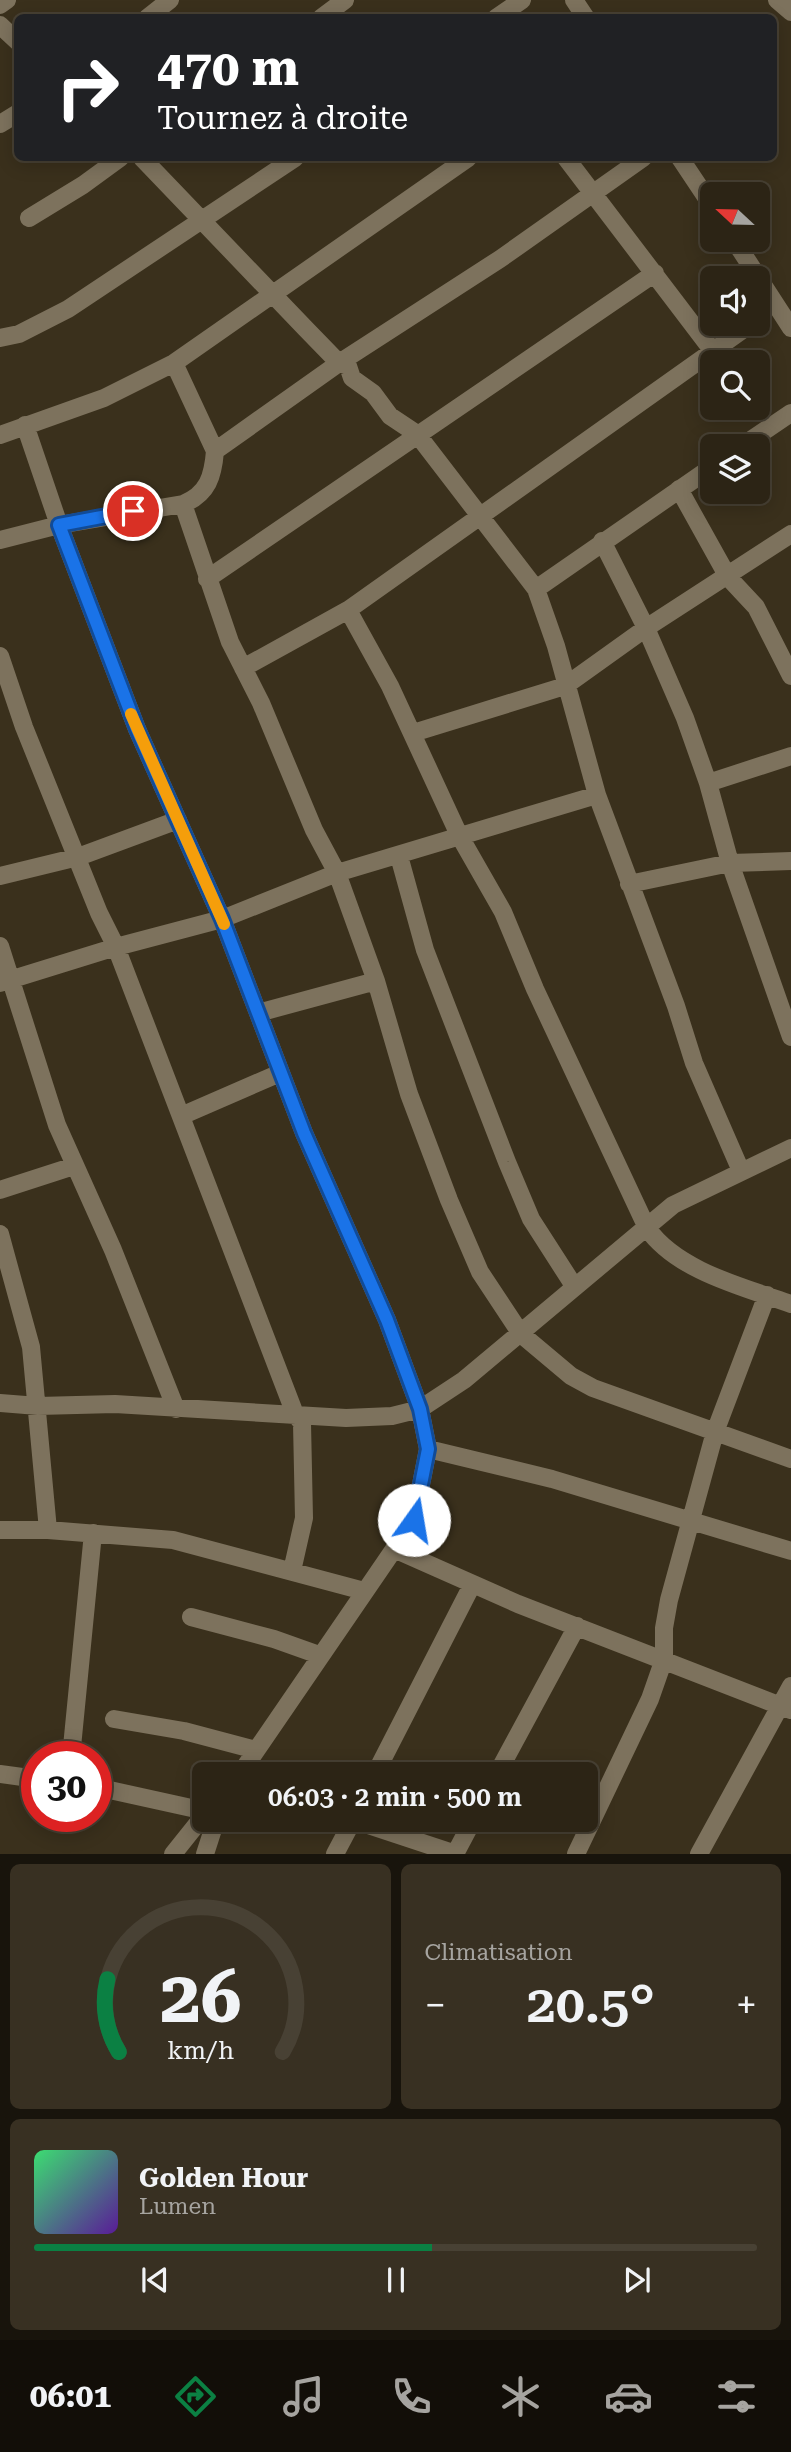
<!DOCTYPE html>
<html lang="fr">
<meta charset="utf-8">
<style>
body{margin:0;font-family:"Roboto Serif",serif;background:#383022;color:#f1f3f6;height:100vh;display:flex;flex-direction:column;font-size:26px;white-space:nowrap}
*{box-sizing:border-box;margin:0}
p{font-size:23px;color:#a6a4a0}
.icon{flex:none;width:38px;height:38px;fill:none;stroke:currentColor;stroke-width:2;stroke-linecap:round;stroke-linejoin:round}
.map{position:relative;height:1854px;overflow:hidden}
.panel{display:flex;flex-direction:column;gap:10px;padding:10px;background:#18140c;flex:1}
.panel>*{flex:none}
.guide{position:absolute;left:14px;top:14px;width:763px;height:147px;border-radius:10px;box-shadow:0 4px 18px #0003,0 0 0 2px #484134;background:#202124;color:#fff;overflow:hidden}
.needle{width:46px;rotate:292deg}
.buttons{position:absolute;left:700px;top:182px;display:grid;gap:14px}
.buttons a{display:grid;place-items:center;width:70px;height:70px;border-radius:10px;background:#2c2415;box-shadow:0 4px 18px #0003,0 0 0 2px #484134;font-size:35px}
.speed{position:absolute;left:21px;top:1741px;display:flex;gap:14px;font-size:35px;font-weight:700;text-align:center}
.speed>*{display:grid;place-content:center;width:91px;height:91px;border-radius:50%;background:#2c2415;box-shadow:0 4px 18px #0003,0 0 0 2px #484134;line-height:1}
.speed .limit{border:10px solid #d22;background:#fff;color:#111}
.pin{position:absolute;display:grid;place-items:center;width:60px;height:60px;color:#fff;margin:-30px;border:4px solid #fff;border-radius:50%;box-shadow:0 2px 7px #0007}
.me{position:absolute;width:77px;margin:-38px;rotate:13deg;stroke-linejoin:round;filter:drop-shadow(0 0 5px #0008)}
.turn{display:flex;align-items:center;gap:24px;height:147px;padding:0 28px;font-size:32px}
.turn .icon{width:91px;height:91px;stroke-width:2.5}
.turn b{display:block;font-size:49px;line-height:60px}
.big{font-size:52px;font-weight:600;line-height:1.1}
.panel .tile{flex:1;display:flex;flex-direction:column;justify-content:center;gap:10px;min-width:0;padding:0 24px;border-radius:10px;background:#383022}
.panel .dial{align-items:center;gap:0}
.dial svg{height:182px;overflow:visible;fill:none;stroke:#484134;stroke-width:7;stroke-linecap:round;text-anchor:middle}
.dial text{fill:#f1f3f6;stroke:none}
.song{display:flex;align-items:center;gap:21px}
.cover{width:84px;height:84px;border-radius:10px;background:linear-gradient(135deg,hsl(140 70% 55%),hsl(270 70% 35%))}
.played{height:7px;border-radius:4px;background:linear-gradient(90deg,#0b8043 55%,#484134 55%)}
.keys{display:flex;justify-content:space-around;direction:ltr}
.heat{display:flex;justify-content:space-between;align-items:center;font-size:38px;direction:ltr}
.panel .tiles{flex:1;display:grid;gap:10px;grid-template-columns:1fr 1fr}
.tile:last-child{grid-column:span 2}
.trip{position:absolute;left:192px;top:1762px;width:406px;height:70px;border-radius:10px;background:#2c2415;box-shadow:0 4px 18px #0003,0 0 0 2px #484134;font-weight:600;line-height:70px;text-align:center}
.tab-bar{display:flex;height:112px;justify-content:space-around;align-items:center;background:#120e08;color:#a6a4a0}
.tab-bar .icon{width:49px;height:49px}
.tab-bar .on{color:#0b8043}
.tab-bar b{font-size:32px;color:#f1f3f6}
.map>svg:first-child{display:block}
</style>
<div class="map">
<svg width="791" height="1854" viewBox="0 0 791 1854">
<rect width="100%" height="100%" fill="#3a301c"/>
<g fill="none" stroke-linecap="round" stroke-linejoin="round">
<path stroke="#7d725d" stroke-width="18" d="M574,0L586,18
M777,0L791,12
M0,5L7,0
M147,18L170,0
M321,18L345,0
M496,18L522,0
M0,25L18,42
M0,124L18,113
M142,158L305,328L339,363L348,366L352,378L373,393L390,416L417,434L536,589L556,646L597,795L676,1006L694,1063L741,1171
M566,158L712,350
M680,158L712,206
M29,218L83,185L120,158
M734,240L791,328
M0,338L19,334L68,309L295,158
M174,363L215,451
M25,425L59,525L137,729L222,919L304,1133L387,1320L420,1409L428,1449L414,1520L240,1774
M0,435L104,398L174,363L468,158
M742,446L791,413
M679,489L728,577L756,607L791,676
M183,504L230,642L261,703L314,830L337,873L376,981L409,1094L449,1200L480,1272L521,1334L571,1376L593,1388L791,1459
M0,540L59,525L183,504C208,494 213,476 215,451L339,363L500,259L643,158
M602,541L646,628L685,718L708,783L730,863L791,1037
M207,579L655,273
M536,589L712,467
M348,610L390,686L459,835L503,912L535,989L647,1228C677,1271 743,1287 791,1304
M0,656L24,727L99,913L116,947L295,1414L302,1423L304,1518L292,1571
M243,668L348,610L751,324
M413,733L565,686L646,628L791,534
M708,783L791,756
M399,856L425,950L507,1162L531,1219L574,1286
M0,876L78,857L178,820
M629,884L730,863L791,861
M0,946L57,1125L113,1250L176,1409
M0,983L116,947L222,919L337,873L597,795
M258,1013L376,981
M181,1116L280,1073
M0,1190L74,1166
M0,1234L31,1347L48,1530
M0,1403L38,1406L115,1404L346,1418L392,1416L420,1409L464,1380L673,1205L791,1148
M428,1449L552,1479L791,1551
M0,1530H48L173,1540L364,1591
M394,1549L518,1604L791,1710
M191,1617L274,1639L319,1655
M114,1719L184,1731L256,1750
M71,1757L93,1533
M0,1774L37,1779
M375,1774L472,1585
M497,1774L577,1626
M96,1787L205,1811
M353,1820L456,1854
M173,1854L205,1814
M205,1854L216,1820
M335,1854L353,1820
M455,1854L473,1820
M576,1854L650,1699L664,1659V1628L669,1600L715,1432L767,1295
M699,1854L791,1686"/>
</g>
<g fill="none" stroke-linecap="round" stroke-linejoin="round">
<defs>
<path id="route" d="M133,511L59,525L137,729L222,919L304,1133L387,1320L420,1409L428,1449L414,1520"/>
</defs>
<use href="#route" stroke="#114b97" stroke-width="18"/>
<use href="#route" stroke="#1a73e8" stroke-width="12"/>
<path stroke="#f59e0b" stroke-width="12" d="M131,714L224,924"/>
</g>
</svg>
<div class="buttons">
<a><svg class="needle" viewBox="-14 -14 28 28"><path d="M0-13l5 13h-10z" fill="#e53935"/><path d="M0 13l5-13h-10z" fill="#a6a4a0"/></svg></a>
<a><svg class="icon" aria-label="sound" viewBox="0 0 24 24"><path d="M4 9h4l5-4v14l-5-4H4zM17 9q2 3 0 6"/></svg></a>
<a><svg class="icon" aria-label="search" viewBox="0 0 24 24"><circle cx="10" cy="10" r="6"/><path d="M15 15l6 6"/></svg></a>
<a><svg class="icon" aria-label="layers" viewBox="0 0 24 24"><path d="M12 4l9 5-9 5-9-5zM3 14l9 5 9-5"/></svg></a>
</div>
<div class="speed"><div class="limit">30</div></div>
<div class="pin" style="left:133px;top:511px;background:#d93025"><svg class="icon" aria-label="arrive" viewBox="0 0 24 24"><path d="M6 21V4h12l-3 4 3 4H6"/></svg></div>
<svg class="me" style="left:414px;top:1520px" viewBox="-20 -20 40 40"><circle r="19" fill="#fff"/><path d="M0-13L10 11 0 6-10 11z" fill="#1a73e8"/></svg>
<div class="trip">06:03 · 2 min · 500 m</div>
<div class="guide">
<div class="turn"><svg class="icon" aria-label="right" viewBox="0 0 24 24"><path d="M7 20v-9h11M14 6l5 5-5 5"/></svg><div><b>470 m</b>Tournez à droite</div></div>
</div>
</div>
<section class="panel">
<div class="tiles">
<div class="tile dial"><svg viewBox="0 0 100 80">
<path d="M14 69A42 42 0 1 1 86 69"/>
<path d="M14 69A42 42 0 0 1 9 37" stroke="#0b8043"/>
<text x="50" y="56" font-size="32" font-weight="700">26</text>
<text x="50" y="72" font-size="11">km/h</text>
</svg></div>
<div class="tile"><p>Climatisation</p>
<div class="heat"><a>−</a><b class="big">20.5°</b><a>+</a></div>
</div>
<div class="tile">
<div class="song"><i class="cover"></i><div><b>Golden Hour</b><p>Lumen</p></div></div>
<div class="played"></div>
<div class="keys"><svg class="icon" aria-label="previous" viewBox="0 0 24 24"><path d="M18 5L8 12l10 7zM5 5v14"/></svg><svg class="icon" aria-label="pause" viewBox="0 0 24 24"><path d="M8 5v14M16 5v14"/></svg><svg class="icon" aria-label="next" viewBox="0 0 24 24"><path d="M6 5l10 7-10 7zM19 5v14"/></svg></div>
</div>
</div>
</section>
<nav class="tab-bar">
<b>06:01</b>
<svg class="icon on" aria-label="directions" viewBox="0 0 24 24"><path d="M12 3l9 9-9 9-9-9zM9 14v-3h6M13 9l2 2-2 2"/></svg>
<svg class="icon" aria-label="music" viewBox="0 0 24 24"><path d="M9 18V5l10-2v13"/><circle cx="6" cy="18" r="3"/><circle cx="16" cy="16" r="3"/></svg>
<svg class="icon" aria-label="phone" viewBox="0 0 24 24"><path d="M5 4h4l2 5-3 2q2 4 5 5l2-3 5 2v4C11 20 4 13 5 4z"/></svg>
<svg class="icon" aria-label="climate" viewBox="0 0 24 24"><path d="M12 3v18M4 7l16 10M4 17L20 7"/></svg>
<svg class="icon" aria-label="car" viewBox="0 0 24 24"><path d="M5 17H2v-5l4-1 3-4h7l3 4 3 1v5h-3M9 17h6M6 11h13"/><circle cx="7" cy="17" r="2"/><circle cx="17" cy="17" r="2"/></svg>
<svg class="icon" aria-label="filters" viewBox="0 0 24 24"><path d="M4 7h16M4 17h16"/><circle cx="9" cy="7" r="2"/><circle cx="15" cy="17" r="2"/></svg>
</nav>
